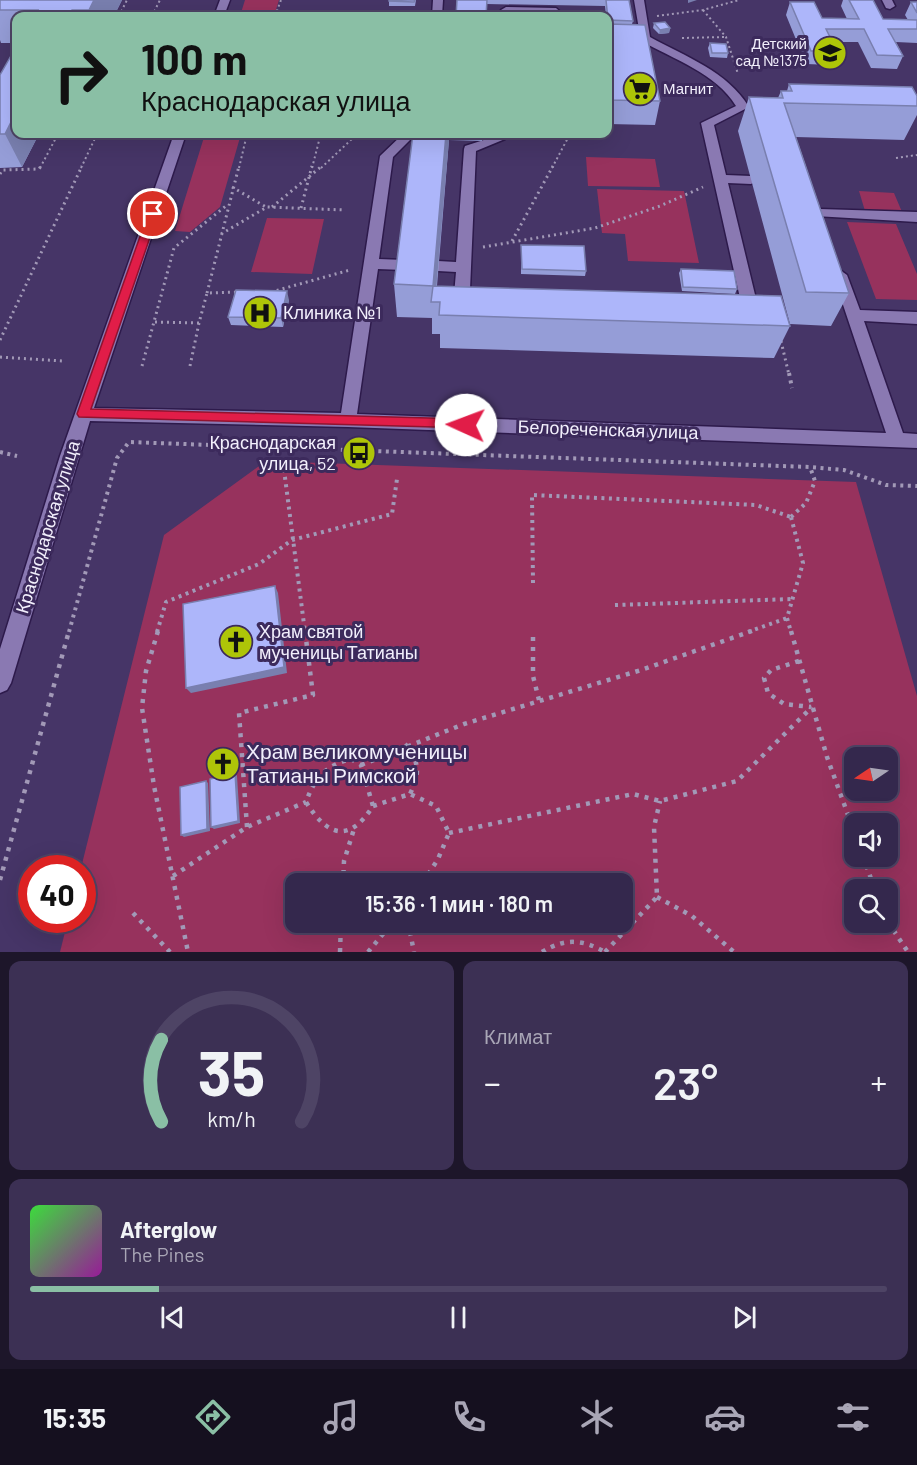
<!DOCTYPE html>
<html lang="ru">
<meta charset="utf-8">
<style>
body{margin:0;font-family:Barlow,sans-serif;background:#3c3054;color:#f1f3f6;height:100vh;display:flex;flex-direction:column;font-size:22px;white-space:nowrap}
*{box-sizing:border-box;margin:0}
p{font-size:20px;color:#a9a6b6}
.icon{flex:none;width:33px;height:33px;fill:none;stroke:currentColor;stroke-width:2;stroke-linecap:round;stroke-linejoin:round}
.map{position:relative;height:952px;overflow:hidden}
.side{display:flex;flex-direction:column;gap:9px;padding:9px;background:#1d162a;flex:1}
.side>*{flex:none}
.top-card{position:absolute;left:12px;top:12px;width:600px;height:126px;border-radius:12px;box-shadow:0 6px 24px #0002,0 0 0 2px #4e4465;background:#8abfa5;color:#111;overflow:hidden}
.needle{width:39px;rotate:257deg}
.buttons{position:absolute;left:844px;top:747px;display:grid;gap:12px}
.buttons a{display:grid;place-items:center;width:54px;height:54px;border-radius:12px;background:#34284d;box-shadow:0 6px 24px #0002,0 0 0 2px #4e4465;font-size:30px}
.speed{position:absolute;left:18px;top:855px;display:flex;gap:12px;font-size:30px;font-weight:700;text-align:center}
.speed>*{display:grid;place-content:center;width:78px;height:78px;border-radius:50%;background:#34284d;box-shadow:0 6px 24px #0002,0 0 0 2px #4e4465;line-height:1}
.speed .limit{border:9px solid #d22;background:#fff;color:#111}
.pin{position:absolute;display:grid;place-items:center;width:51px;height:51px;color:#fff;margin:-26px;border:3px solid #fff;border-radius:50%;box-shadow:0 2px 6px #0007}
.me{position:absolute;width:66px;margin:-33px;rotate:272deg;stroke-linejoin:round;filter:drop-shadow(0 0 4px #0008)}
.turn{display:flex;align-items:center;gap:21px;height:126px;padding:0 30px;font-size:27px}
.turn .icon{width:78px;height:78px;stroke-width:2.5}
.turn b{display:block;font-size:42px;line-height:51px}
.big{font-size:45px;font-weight:600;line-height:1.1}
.side .card{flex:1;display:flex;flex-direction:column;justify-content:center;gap:9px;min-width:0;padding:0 21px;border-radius:12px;background:#3c3054}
.side .dial{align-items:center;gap:0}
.dial svg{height:156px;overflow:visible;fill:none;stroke:#4e4465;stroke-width:7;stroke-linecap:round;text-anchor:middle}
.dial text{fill:#f1f3f6;stroke:none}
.song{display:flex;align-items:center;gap:18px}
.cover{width:72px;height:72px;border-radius:9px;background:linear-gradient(135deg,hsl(120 70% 55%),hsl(300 70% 35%))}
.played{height:6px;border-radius:3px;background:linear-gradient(90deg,#8abfa5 15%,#4e4465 15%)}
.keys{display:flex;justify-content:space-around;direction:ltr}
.heat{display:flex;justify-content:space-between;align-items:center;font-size:33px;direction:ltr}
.side .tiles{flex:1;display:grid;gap:9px;grid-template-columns:1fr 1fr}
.card:last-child{grid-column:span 2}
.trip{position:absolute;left:285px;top:873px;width:348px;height:60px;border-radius:12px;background:#34284d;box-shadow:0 6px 24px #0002,0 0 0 2px #4e4465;font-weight:600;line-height:60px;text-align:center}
.tabs{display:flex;height:96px;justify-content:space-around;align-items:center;background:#15101f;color:#a9a6b6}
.tabs .icon{width:42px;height:42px}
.tabs .current{color:#8abfa5}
.tabs b{font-size:27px;color:#f1f3f6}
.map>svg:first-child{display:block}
</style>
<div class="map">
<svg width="917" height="952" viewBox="0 0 917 952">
<rect width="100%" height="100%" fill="#463567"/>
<path fill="#97325d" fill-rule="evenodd" d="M245,0H279L274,16H240Z
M205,134H241L220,207L190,232L175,231Z
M586,157L655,159L660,187L588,186Z
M597,189L684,191L699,263L628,261L625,234L602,233Z
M859,191L894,193L902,212L865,211Z
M267,218L324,219L312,274L251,272Z
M847,222L896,224L917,274V300L876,299Z
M266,461L856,482L917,696V952H60L68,920H82L81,868L164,535ZM855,758H888V790H855ZM855,824H888V856H855ZM296,884H622V922H296ZM855,890H888V922H855Z"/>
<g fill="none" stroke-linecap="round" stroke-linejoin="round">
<defs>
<path id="minor" d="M220,0H230L224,16H214Z
M433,0H443L442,16H432Z
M634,0H644L650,37C686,57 727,71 749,107L714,125L726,175L751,176L758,180L751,184L728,183L757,303L754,307H729L726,303L729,299L740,298L701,123L736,106C716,73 673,59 641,41Z
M882,0H892L895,6L890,9L886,8Z
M506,7L556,8L565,16L511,13V16H501V10Z
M174,134H186L94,408L341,413L380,156L403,134H416L393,157L379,259L404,260L411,265L404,270L378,269L357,414L886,433L833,275L840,270L847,275L860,310L917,312V324L864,321L903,433L917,434V448L348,427L90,421L11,683L7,690L0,693V649L60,456Z
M493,134H505V139L476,151L470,290L484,291L487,295L484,299C476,301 465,301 457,299L454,295L456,272L438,271L431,266L438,261L456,262L464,149L465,146L493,137Z
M820,209L917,212V222L815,216L813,213L815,210Z"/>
</defs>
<use href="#minor" stroke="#2d1a4b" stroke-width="3"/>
<path stroke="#a299b7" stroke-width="2" stroke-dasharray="2 3" stroke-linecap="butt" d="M703,10L726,37L738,74
M119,16L127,0
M152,16L160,0
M275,16L281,0
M657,16L703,10L739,0
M682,38L725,37
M896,158L917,155
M40,168L58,134
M81,168L97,134
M239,168L247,134
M312,168L320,137
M321,168L353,138L352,134
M552,168L570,134"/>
<path stroke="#a299b7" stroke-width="3" stroke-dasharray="2 4" stroke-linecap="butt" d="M0,174L2,170L39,169L41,166
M232,187L266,207
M272,207L322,166
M301,208L312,166
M221,234L267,207L345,210
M512,241L553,166
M483,247L595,228L660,206L703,187
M271,292L350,270
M207,293L239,166
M155,322L199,323L207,293L240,292
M0,340L82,166
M781,341L789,375
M0,357L62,361
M142,366L174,248L227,205
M190,366L199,323"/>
<path stroke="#a299b7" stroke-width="4" stroke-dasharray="3 4.5" stroke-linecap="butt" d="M789,373L792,388
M0,452L17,456
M283,462L305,632
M791,517L803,563L787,618L791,632
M791,517L806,503L815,481L810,467
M533,583L532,495L756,505L791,517
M615,605L793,599
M69,632L117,458L129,442L809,467L844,470L886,485L917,486
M157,632L166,602L259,564L292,540L392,514L397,479
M748,632L787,618"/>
<path stroke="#a299b7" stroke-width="4.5" stroke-dasharray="4 6" stroke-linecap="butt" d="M158,631L146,671L142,708L154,786L188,952
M791,631L827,757L855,834
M533,637V676L539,700
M799,661L771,670L764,678L768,693L784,704L811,707
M405,744C420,762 420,774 410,794
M351,759L361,765L373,806C349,844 327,836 306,802C315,777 325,766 351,759Z
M361,765L464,724L641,670L752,631
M373,806L410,794L436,806L449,833L438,859L422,884
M247,827L239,713L313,695L305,631
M449,833L633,794L660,801L737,781L812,707
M863,856L875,890
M173,876L247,827L306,802
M0,880L69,631
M343,884L344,861L354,829
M657,897L692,916L734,952
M133,913L170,952
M408,922L414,952
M888,922L908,952
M340,952L341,922
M368,952L393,922
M542,952C565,938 582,939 605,952
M605,952L657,897L654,827L660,801"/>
<use href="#minor" fill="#8a79b2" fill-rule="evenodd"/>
</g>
<path fill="#959dd7" d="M0,0H122L114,16H16V43H1L0,40Z
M389,0H416L415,6H389Z
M457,0H629L633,21L632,24L660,101L655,125L608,124V16H606L605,6L487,4V16H456Z
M843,0H873L883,19L908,20L905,15L911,2H917V43L896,42L903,56L897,69L871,68L858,42H833L837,51L832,65L806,64L786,15L790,2L822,18L847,19L841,6Z
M654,23L670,28L669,33L659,34L653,28Z
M710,43L728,53L727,58L710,57L708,48Z
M0,75L16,134H39L22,167L0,168Z
M789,84L917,96V115L904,140L796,137L849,293L831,326L790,324L738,131L749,97L778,98L781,91H787Z
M413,134H482V141L449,140L437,286L790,326L774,358L440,348V334H432V318L397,317L394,284Z
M521,249L586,271L585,276L521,274Z
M681,269L737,289L735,294L682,291L679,273Z
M289,300L283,327L231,325L228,317Z"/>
<path fill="#797faf" d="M94,0H122L114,16H92L89,10Z
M688,0H697L688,3Z
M72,10L75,16H68Z
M670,28L669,33L659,34L660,30Z
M16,112V134H39L22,167L5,134Z
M446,134H448L449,140L435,302L433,286Z
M287,291L289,300L283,327L281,318Z
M275,586L278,593L287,673L191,693L186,688Z
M235,773L237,776L240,823L214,829L211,827Z
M206,781L208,783L210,831L184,837L181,835Z"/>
<path fill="#adb6fa" stroke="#797faf" stroke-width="1.5" d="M0,0H94L89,10H72L68,16H35L38,10H0Z
M389,0H415L414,2L389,1Z
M457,0H487L486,16H456Z
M606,0H629L633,21L608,20Z
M849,0H873L883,19L917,20V29H888L903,56L877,55L864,29H826L837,51H811L790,2H814L822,18L859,19Z
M911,2H917V13Z
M665,22L670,28L660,30L654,23Z
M608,24L645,25L660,101L608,100Z
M710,43L726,44L728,53H712Z
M16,47V112L5,134H0V75Z
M789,84L912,87L917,96V106L784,103L849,293L806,292L749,97L783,98L781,91H792Z
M413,134H446L433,286L781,296L790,326L439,315L440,302H431L433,286L394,284Z
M521,245L584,246L586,271L522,269Z
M681,269L734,271L737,289L683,287Z
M236,290L287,291L281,318L228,317Z
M275,586L284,667L186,688L183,604Z
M235,773L238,821L211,827L210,779Z
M206,781L207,829L181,835L180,787Z"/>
<path fill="#e11d48" stroke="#92132f" stroke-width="1.5" d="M153,211L158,214L91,409L466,419L472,425L470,428L79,417L77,414L148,214Z"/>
<defs>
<symbol id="school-disc" viewBox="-11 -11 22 22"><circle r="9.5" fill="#aec508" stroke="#3c2a5c"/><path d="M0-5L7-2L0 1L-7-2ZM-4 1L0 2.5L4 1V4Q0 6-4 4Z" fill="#111"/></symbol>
<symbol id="supermarket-disc" viewBox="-11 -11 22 22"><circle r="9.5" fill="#aec508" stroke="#3c2a5c"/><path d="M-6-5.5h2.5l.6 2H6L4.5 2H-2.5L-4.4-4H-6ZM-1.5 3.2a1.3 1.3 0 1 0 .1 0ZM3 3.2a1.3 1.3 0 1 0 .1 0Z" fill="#111"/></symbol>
<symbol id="hospital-disc" viewBox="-11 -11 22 22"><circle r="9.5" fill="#aec508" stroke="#3c2a5c"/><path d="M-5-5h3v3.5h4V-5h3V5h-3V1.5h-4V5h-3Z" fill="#111"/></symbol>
<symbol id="bus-disc" viewBox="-11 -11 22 22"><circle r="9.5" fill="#aec508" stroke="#3c2a5c"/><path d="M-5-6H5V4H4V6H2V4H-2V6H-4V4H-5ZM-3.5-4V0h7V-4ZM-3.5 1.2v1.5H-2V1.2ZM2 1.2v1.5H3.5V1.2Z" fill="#111"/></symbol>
<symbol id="church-disc" viewBox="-11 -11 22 22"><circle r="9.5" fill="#aec508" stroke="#3c2a5c"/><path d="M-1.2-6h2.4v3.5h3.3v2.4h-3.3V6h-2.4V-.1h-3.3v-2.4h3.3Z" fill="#111"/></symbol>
</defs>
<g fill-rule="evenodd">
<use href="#school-disc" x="811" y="34" width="38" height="38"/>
<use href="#supermarket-disc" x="621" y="70" width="38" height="38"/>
<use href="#hospital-disc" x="241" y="294" width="38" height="38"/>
<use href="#bus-disc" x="340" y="434" width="38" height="38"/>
<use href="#church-disc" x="217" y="623" width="38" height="38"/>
<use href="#church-disc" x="204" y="745" width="38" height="38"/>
</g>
<g text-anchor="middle" stroke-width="6" stroke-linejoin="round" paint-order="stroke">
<g font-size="15" fill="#f2effc" stroke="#3c2a5c" text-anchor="end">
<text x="807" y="49">Детский<tspan x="807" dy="17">сад №1375</tspan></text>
<text x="663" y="94" text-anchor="start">Магнит</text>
</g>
<g font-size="18" fill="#f2effc" stroke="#3c2a5c" text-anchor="start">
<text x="283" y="319">Клиника №1</text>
<text x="336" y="449" text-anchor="end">Краснодарская<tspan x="336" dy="21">улица, 52</tspan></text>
<text x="259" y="638">Храм святой<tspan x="259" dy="21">мученицы Татианы</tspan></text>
</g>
<g font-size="18" fill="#f2effc" stroke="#3c2a5c">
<text transform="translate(608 430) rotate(2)" y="6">Белореченская улица</text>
<text transform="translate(48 527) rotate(-73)" y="6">Краснодарская улица</text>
</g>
<g font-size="21" fill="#f2effc" stroke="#3c2a5c" text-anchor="start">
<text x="246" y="759">Храм великомученицы<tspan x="246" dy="24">Татианы Римской</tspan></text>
</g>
</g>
</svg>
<div class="buttons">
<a><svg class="needle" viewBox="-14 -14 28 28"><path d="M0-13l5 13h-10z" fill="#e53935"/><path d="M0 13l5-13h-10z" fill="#a9a6b6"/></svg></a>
<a><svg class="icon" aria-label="sound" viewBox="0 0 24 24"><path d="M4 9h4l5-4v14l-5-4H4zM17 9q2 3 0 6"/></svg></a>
<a><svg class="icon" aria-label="search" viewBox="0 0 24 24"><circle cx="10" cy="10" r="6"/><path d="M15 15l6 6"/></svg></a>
</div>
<div class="speed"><div class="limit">40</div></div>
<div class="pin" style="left:153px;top:214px;background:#d93025"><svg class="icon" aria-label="arrive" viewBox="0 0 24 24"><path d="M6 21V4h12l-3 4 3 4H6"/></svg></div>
<svg class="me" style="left:466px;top:425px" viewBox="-20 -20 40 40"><circle r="19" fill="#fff"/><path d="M0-13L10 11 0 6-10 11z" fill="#e11d48"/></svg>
<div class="trip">15:36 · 1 мин · 180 m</div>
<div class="top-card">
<div class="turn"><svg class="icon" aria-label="right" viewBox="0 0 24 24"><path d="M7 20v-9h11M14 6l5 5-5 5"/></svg><div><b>100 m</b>Краснодарская улица</div></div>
</div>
</div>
<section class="side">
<div class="tiles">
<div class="card dial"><svg viewBox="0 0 100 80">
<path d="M14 69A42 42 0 1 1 86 69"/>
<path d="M14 69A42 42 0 0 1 14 27" stroke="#8abfa5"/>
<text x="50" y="56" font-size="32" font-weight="700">35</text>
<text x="50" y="72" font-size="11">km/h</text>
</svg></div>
<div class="card"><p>Климат</p>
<div class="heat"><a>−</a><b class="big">23°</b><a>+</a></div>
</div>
<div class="card">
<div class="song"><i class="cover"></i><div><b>Afterglow</b><p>The Pines</p></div></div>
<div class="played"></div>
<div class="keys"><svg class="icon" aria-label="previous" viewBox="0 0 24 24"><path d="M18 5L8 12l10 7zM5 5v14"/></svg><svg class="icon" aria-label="pause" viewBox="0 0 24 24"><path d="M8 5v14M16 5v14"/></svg><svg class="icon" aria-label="next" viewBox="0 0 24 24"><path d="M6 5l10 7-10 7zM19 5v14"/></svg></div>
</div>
</div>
</section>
<nav class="tabs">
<b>15:35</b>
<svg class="icon current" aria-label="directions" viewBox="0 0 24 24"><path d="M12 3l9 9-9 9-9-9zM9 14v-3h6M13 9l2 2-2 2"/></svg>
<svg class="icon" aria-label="music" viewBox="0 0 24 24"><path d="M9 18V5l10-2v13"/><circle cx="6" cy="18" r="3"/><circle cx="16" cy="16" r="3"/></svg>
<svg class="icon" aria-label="phone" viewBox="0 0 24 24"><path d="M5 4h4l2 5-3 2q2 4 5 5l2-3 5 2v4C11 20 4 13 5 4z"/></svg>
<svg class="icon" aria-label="climate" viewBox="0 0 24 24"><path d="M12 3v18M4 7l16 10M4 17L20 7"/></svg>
<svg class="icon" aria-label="car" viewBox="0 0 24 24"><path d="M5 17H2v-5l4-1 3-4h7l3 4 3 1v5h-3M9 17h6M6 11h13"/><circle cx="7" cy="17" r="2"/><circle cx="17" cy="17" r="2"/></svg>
<svg class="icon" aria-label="filters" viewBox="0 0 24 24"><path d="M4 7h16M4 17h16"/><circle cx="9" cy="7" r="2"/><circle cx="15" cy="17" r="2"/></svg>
</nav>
